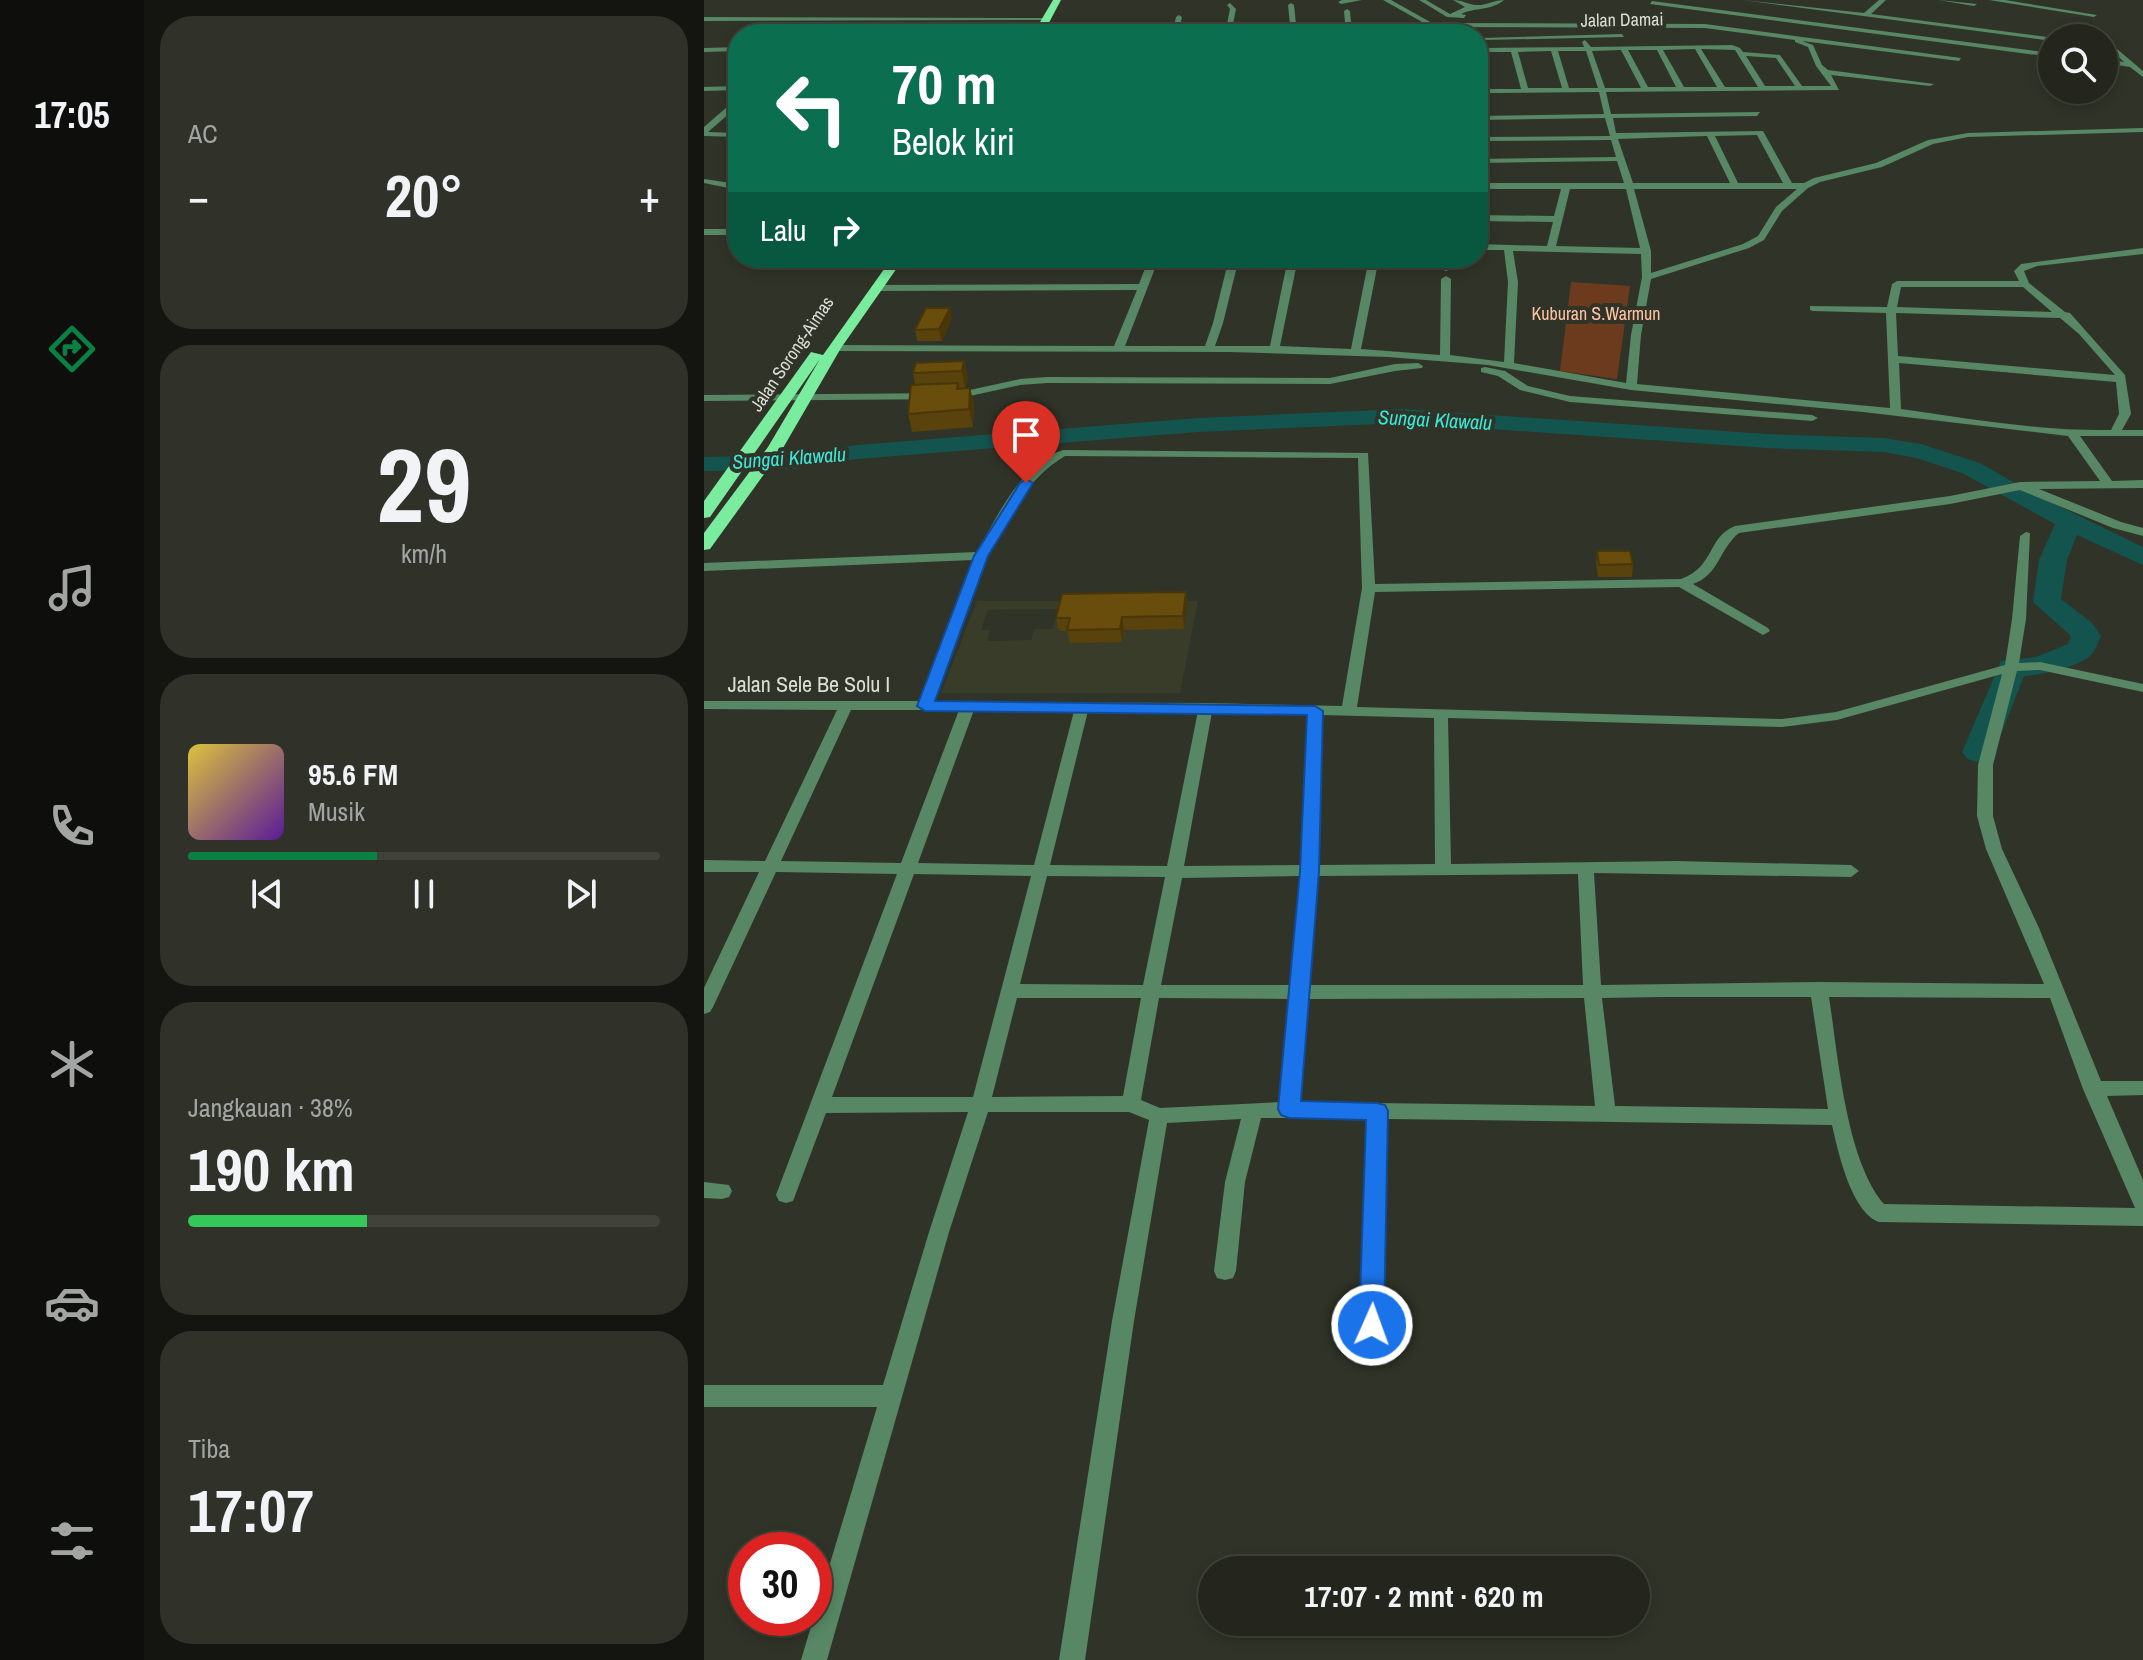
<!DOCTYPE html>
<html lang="id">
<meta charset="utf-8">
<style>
body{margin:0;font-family:"Archivo Narrow",sans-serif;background:#30322a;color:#f1f3f6;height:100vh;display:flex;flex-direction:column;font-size:30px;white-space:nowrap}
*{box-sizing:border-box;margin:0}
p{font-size:26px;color:#a3a5a4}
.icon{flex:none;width:44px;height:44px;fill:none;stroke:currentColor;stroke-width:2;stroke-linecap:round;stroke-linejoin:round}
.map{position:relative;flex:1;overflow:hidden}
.details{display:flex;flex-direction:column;gap:16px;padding:16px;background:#141510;width:560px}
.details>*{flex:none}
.hud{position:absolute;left:24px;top:24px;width:760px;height:244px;border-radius:32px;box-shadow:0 4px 12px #0003,0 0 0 2px #41433b;background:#0b6e4f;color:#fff;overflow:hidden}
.tools{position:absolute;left:1334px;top:24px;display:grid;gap:16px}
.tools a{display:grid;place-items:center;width:80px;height:80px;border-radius:50%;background:#24261d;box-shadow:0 4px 12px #0003,0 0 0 2px #41433b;font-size:40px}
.speed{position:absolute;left:24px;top:1532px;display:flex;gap:16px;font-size:40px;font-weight:700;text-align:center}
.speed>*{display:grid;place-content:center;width:104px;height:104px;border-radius:50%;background:#24261d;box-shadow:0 4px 12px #0003,0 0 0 2px #41433b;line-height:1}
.speed .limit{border:12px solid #d22;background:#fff;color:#111}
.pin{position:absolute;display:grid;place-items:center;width:68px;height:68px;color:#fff;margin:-82px -34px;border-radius:50% 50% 50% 0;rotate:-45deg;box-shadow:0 0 8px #0007}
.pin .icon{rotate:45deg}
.me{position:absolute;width:88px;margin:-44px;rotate:2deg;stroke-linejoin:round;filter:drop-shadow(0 0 6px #0008)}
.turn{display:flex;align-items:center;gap:28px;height:168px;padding:0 32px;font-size:36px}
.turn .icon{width:104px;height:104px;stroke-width:2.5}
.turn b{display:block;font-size:56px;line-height:68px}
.then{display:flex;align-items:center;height:76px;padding:0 32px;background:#0003;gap:16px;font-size:30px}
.big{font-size:60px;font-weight:800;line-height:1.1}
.details .tile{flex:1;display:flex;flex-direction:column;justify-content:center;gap:12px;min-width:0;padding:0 28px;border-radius:32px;background:#30322a}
.details .dial{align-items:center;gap:0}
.dial b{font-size:104px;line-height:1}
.song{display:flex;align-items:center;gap:24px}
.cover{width:96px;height:96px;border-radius:12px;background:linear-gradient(135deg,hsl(50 70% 55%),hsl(270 70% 35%))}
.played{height:8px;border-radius:4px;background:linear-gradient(90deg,#0b8043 40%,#41433b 40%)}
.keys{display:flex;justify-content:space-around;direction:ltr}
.heat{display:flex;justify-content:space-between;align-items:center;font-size:44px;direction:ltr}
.charge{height:12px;border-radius:6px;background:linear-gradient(90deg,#34c759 38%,#41433b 0)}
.trip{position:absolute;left:494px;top:1556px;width:452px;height:80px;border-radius:40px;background:#24261d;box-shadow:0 4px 12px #0003,0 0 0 2px #41433b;font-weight:800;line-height:80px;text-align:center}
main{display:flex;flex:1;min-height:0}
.menu{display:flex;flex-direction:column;width:144px;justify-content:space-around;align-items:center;background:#0e0f0c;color:#a3a5a4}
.menu .icon{width:56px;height:56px}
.menu .current{color:#0b8043}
.menu b{font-size:36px;color:#f1f3f6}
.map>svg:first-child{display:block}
</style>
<main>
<nav class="menu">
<b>17:05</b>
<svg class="icon current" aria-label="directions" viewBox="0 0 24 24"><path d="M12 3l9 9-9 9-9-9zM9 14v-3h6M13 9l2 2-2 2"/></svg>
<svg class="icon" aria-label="music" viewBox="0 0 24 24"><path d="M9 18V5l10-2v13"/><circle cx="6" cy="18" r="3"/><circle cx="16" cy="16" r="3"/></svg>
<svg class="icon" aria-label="phone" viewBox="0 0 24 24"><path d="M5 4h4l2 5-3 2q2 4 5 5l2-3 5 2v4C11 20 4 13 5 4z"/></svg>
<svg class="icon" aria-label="climate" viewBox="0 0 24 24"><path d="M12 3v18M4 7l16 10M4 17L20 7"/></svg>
<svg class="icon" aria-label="car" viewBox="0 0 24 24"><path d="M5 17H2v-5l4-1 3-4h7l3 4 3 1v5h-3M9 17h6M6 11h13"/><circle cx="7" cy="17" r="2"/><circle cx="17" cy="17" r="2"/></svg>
<svg class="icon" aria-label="filters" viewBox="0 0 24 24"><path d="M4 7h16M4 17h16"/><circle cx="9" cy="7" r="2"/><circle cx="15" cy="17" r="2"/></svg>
</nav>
<section class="details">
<div class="tile"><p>AC</p>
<div class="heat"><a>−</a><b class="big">20°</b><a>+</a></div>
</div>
<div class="tile dial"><b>29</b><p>km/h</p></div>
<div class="tile">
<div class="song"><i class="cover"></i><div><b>95.6 FM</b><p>Musik</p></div></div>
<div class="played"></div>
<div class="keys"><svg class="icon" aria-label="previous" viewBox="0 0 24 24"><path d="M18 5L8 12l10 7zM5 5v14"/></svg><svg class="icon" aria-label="pause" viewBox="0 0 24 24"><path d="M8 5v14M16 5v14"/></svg><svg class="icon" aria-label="next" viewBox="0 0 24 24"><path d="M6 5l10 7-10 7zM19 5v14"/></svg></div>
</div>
<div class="tile"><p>Jangkauan · 38%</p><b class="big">190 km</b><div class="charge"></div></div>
<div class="tile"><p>Tiba</p><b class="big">17:07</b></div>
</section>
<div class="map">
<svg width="1439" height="1660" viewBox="0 0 1439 1660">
<rect width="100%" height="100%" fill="#303327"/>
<path fill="#383c29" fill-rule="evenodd" d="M273,601H494L476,693H237ZM354,609L348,629H330L327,640L283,641L286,630H277L284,610Z"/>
<path fill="#6c3b1e" d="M867,282L926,286L913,379L856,371Z"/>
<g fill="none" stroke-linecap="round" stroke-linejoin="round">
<path fill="#14544e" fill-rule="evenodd" d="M700,409L1063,434L1180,438L1217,444L1276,463L1330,494L1439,547V565L1373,535L1363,560L1357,599L1388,623L1397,636C1394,642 1392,649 1388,654C1376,667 1337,675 1320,676L1290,752L1285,759L1274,762L1263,759L1258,752L1297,661L1332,657L1364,644L1367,636L1329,602L1335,560L1351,524L1258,473L1212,458L1180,452L1063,448L700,423L494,432L153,459L91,469L0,471V457L91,455L153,445L494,418Z"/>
<path fill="#578764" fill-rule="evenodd" d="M638,0H658L637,4L634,2Z
M679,0H687L728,23L1001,24L1257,58L1255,61L1098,41L1109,45L1118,65L1124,70L1230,84L1226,86L1127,75L1135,90L902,92L907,114L1056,112L1053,116L909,118L912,133L1059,131L1088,183H1100L1110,178L1172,163L1224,140L1264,133L1439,128V132L1264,137L1229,144L1178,167L1116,182L1104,188L1078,211L1060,240L1045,248L947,279L937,335L933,384L1186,408L1182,313L1109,311L1106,310V306L1183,307L1188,284L1193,281H1315L1310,271L1317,264L1439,248V254L1333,266L1320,271L1325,283L1361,312L1366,313L1421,375L1427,414L1418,430H1439V436H1376L1408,481L1439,480V488L1335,489L1417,522L1439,528V536L1409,528L1316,490L1246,504L1035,533C1015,549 1015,575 989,584L1064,628L1066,631L1059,635L975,587L671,592L653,707L1078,719L1132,712L1301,665L1308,619L1316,536L1322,532L1326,533L1322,619L1315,663L1336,662L1439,684V692L1336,670L1313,671L1289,765V816L1298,849L1335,928L1397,1081H1439V1095L1403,1096L1439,1180V1226L1175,1222C1147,1212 1134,1151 1128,1125L683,1119L679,1325L676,1332L668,1335L660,1332L657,1325L663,1118H557L541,1182L532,1271L529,1278L521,1280L513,1278L510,1271L521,1182L537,1119L463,1123L430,1321L381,1660H355L408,1321L445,1120L425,1112H284L245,1232L123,1660H97L173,1407H0V1385H179L225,1232L264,1112L122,1113L89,1201L82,1203L75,1201L72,1195L193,874L72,872L9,1007L6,1012L0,1014V988L55,872H0V860L61,861L133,710L0,709V701H215L269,560L0,571V563L273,552C294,515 316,465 359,450L664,453L671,584L977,579C1011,567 1003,537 1031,526L1246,496L1316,482L1396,481L1364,436L1159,412L927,390L784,365L684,357L526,352L130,351L125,348L130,345L410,346L433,290L172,291L167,288L172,285L435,284L445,258H455L421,346H501L509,323L525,258H535L519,323L511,346H566L584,258H594L576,346L647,349L665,258H675L657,349L736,355L737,279L742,276L747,279L746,355L800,362L804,282L800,250H774V244L843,246L849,222L774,221V215L850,216L857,189H774V183H920L913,161L774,163V159L912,157L907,140L774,141V137L906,136L901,118L774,120V116L900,114L895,92L786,93L785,99L774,101L778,91L774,43L778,48L880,47L878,42L881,40L887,47L1028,45L1036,48L1039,52L1076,55L1098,86H1127L1112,66L1104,47L1091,42V40L1001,28L727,27ZM991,49L1013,87H980L959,50ZM997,49L1031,50L1054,87H1021ZM917,50L937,88H901L888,51ZM924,50H953L972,87H944ZM847,51L858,88H824L814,52ZM854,51H882L894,88H865ZM779,52H807L817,89H785ZM1042,56L1072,58L1091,86H1061ZM1053,135L1079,183H1034L1011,136ZM1003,136L1026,183H929L914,139ZM866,189H922L936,248L852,246ZM930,189H1093L1072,207L1054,236L1039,244L947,273V251ZM809,251L937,254L938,277L927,335L922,383L810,363L814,282ZM1197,287H1319L1348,312L1193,307ZM1192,313L1356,318L1375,334L1411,375L1194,356ZM1195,363L1412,382L1415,414L1407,430C1336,431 1267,419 1197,409ZM361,456L654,458L658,588L638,706L502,703L230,702C257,627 289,498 361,456ZM1298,674L1274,765L1273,816L1282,849L1340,984L1115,982L897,985L890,873L1147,877L1155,871L1147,865L972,861L747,864L744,718L1078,727L1133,720ZM147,710H255L197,863L77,861ZM270,710L370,711L330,865L214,863ZM384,711H494L463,866L346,865ZM508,712L604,714L598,865L480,866ZM618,715L730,718L731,864L614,865ZM210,874L327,876L269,1097H128ZM874,874L879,985H605L614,876ZM343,876L461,877L439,985L316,984ZM597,876L587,985H457L478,878ZM958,997H1107L1124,1109L911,1106L898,998ZM1125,997L1346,998L1379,1089L1431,1208L1180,1204C1142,1160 1134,1055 1125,997ZM313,998H437L419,1096L288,1097ZM455,998L586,999L576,1102L456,1108L437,1100ZM880,998L891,1106L595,1102L604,999Z
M715,0H722L746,14L761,7L749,0C758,0 763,4 771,5C782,6 790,0 800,0C787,11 772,7 757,14L762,15L760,18L743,17Z
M1038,0L1160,13L1175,0H1182L1167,14L1351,38L1348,41Z
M1234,0L1273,4L1270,6Z
M1285,0H1301L1393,15L1390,17Z
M948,1L1348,53V57L946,4Z
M526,3L532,9L527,34H521L526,9L523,5Z
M587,3L590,5L593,34H587L584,5Z
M643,9L646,11L648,34H642L640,11Z
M475,15L478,17L474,34H468L472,17Z
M0,17L344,18L347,20L0,21Z
M918,34L920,37L780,40L777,38Z
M1400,38L1439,71V77L1426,67L1400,63V59L1420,62L1400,44Z
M34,47V51L0,52V48Z
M34,86V90L0,91V87Z
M31,100H34V106L4,132L34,133V137L0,136V127Z
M0,179L34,184V190L0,183Z
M0,229H34V235H0Z
M730,258H740L749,269L741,271Z
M714,363L719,366L718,368L691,371L626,384L343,383L316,385L252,399L0,401V395L252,393L316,379L343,377L626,378L691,364Z
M781,367L801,371L824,386L866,396L1108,415L1114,418L1108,421L866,402L816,390L794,376L777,372V368Z
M0,1182L25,1185L28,1191L25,1197L18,1199L0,1198Z"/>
<path fill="#79ec9e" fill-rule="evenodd" d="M349,0H357L339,34H329Z
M188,258H200L137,348L79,448L6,549L0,550V533L64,447L116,359L6,517L0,518V501L107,352L119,355Z"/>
</g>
<path fill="#59420b" d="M248,319L238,341H213L211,330Z
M260,361L264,378L261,388H266L270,405L269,427L208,432L204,414L211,385L209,373Z
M893,551L929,564L928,577H894L892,563Z
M482,592L483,605L480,629L420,630L418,642L366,643L363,631H355L352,618Z"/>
<path fill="#493609" d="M246,308L248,319L238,341L235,329Z
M260,361L264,378L261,388L258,371Z
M266,388L270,405L269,427L265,409Z
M482,592L483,605L480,629L479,616Z
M418,617L420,630L418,642L416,629Z"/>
<path fill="#684d0d" stroke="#493609" stroke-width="2" d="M222,308H246L235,329L211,330Z
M260,361L258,371L209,373L212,363Z
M254,383L253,389L266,388L265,409L204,414L207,385Z
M893,551H926L929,564L895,565Z
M482,592L479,616L418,617L416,629L363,630L366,618H352L358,594Z"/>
<path fill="#1a73e8" stroke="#114b97" stroke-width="2" d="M322,479L329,483L284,556L231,701L611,706L619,711L615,871L597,1101L673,1103L681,1105L684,1111L680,1325L676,1332L668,1336L659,1332L655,1325L662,1120L585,1118L577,1115L574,1109L596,871L603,715L221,711L213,706L270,556L316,483Z"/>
<g text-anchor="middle" stroke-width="8" stroke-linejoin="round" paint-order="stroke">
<g font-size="18" fill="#dcded6" stroke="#303327">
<text transform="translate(918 20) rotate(-1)" y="6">Jalan Damai</text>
<text transform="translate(88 354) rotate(-56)" y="6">Jalan Sorong-Aimas</text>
</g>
<g font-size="18" fill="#ffc3a3" stroke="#303327">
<text x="892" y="320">Kuburan S.Warmun</text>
</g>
<g font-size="20" font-style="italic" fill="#3de7d9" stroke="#303327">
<text transform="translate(731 420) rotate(3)" y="7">Sungai Klawalu</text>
<text transform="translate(85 458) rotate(-4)" y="7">Sungai Klawalu</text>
</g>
<g font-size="22" fill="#dcded6" stroke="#303327">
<text x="105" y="692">Jalan Sele Be Solu I</text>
</g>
</g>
</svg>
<div class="tools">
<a><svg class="icon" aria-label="search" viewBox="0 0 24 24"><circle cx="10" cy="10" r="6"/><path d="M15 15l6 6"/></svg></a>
</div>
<div class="speed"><div class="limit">30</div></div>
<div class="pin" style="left:322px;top:483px;background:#d93025"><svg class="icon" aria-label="arrive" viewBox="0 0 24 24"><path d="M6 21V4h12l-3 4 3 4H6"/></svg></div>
<svg class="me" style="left:668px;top:1325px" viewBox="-20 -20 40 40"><circle r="17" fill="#1a73e8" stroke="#fff" stroke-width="3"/><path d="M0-11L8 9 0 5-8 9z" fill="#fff"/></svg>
<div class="trip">17:07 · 2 mnt · 620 m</div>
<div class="hud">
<div class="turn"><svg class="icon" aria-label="left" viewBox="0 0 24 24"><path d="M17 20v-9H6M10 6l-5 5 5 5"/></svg><div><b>70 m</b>Belok kiri</div></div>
<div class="then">Lalu<svg class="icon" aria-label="right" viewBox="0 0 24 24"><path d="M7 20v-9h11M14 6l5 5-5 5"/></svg></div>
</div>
</div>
</main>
